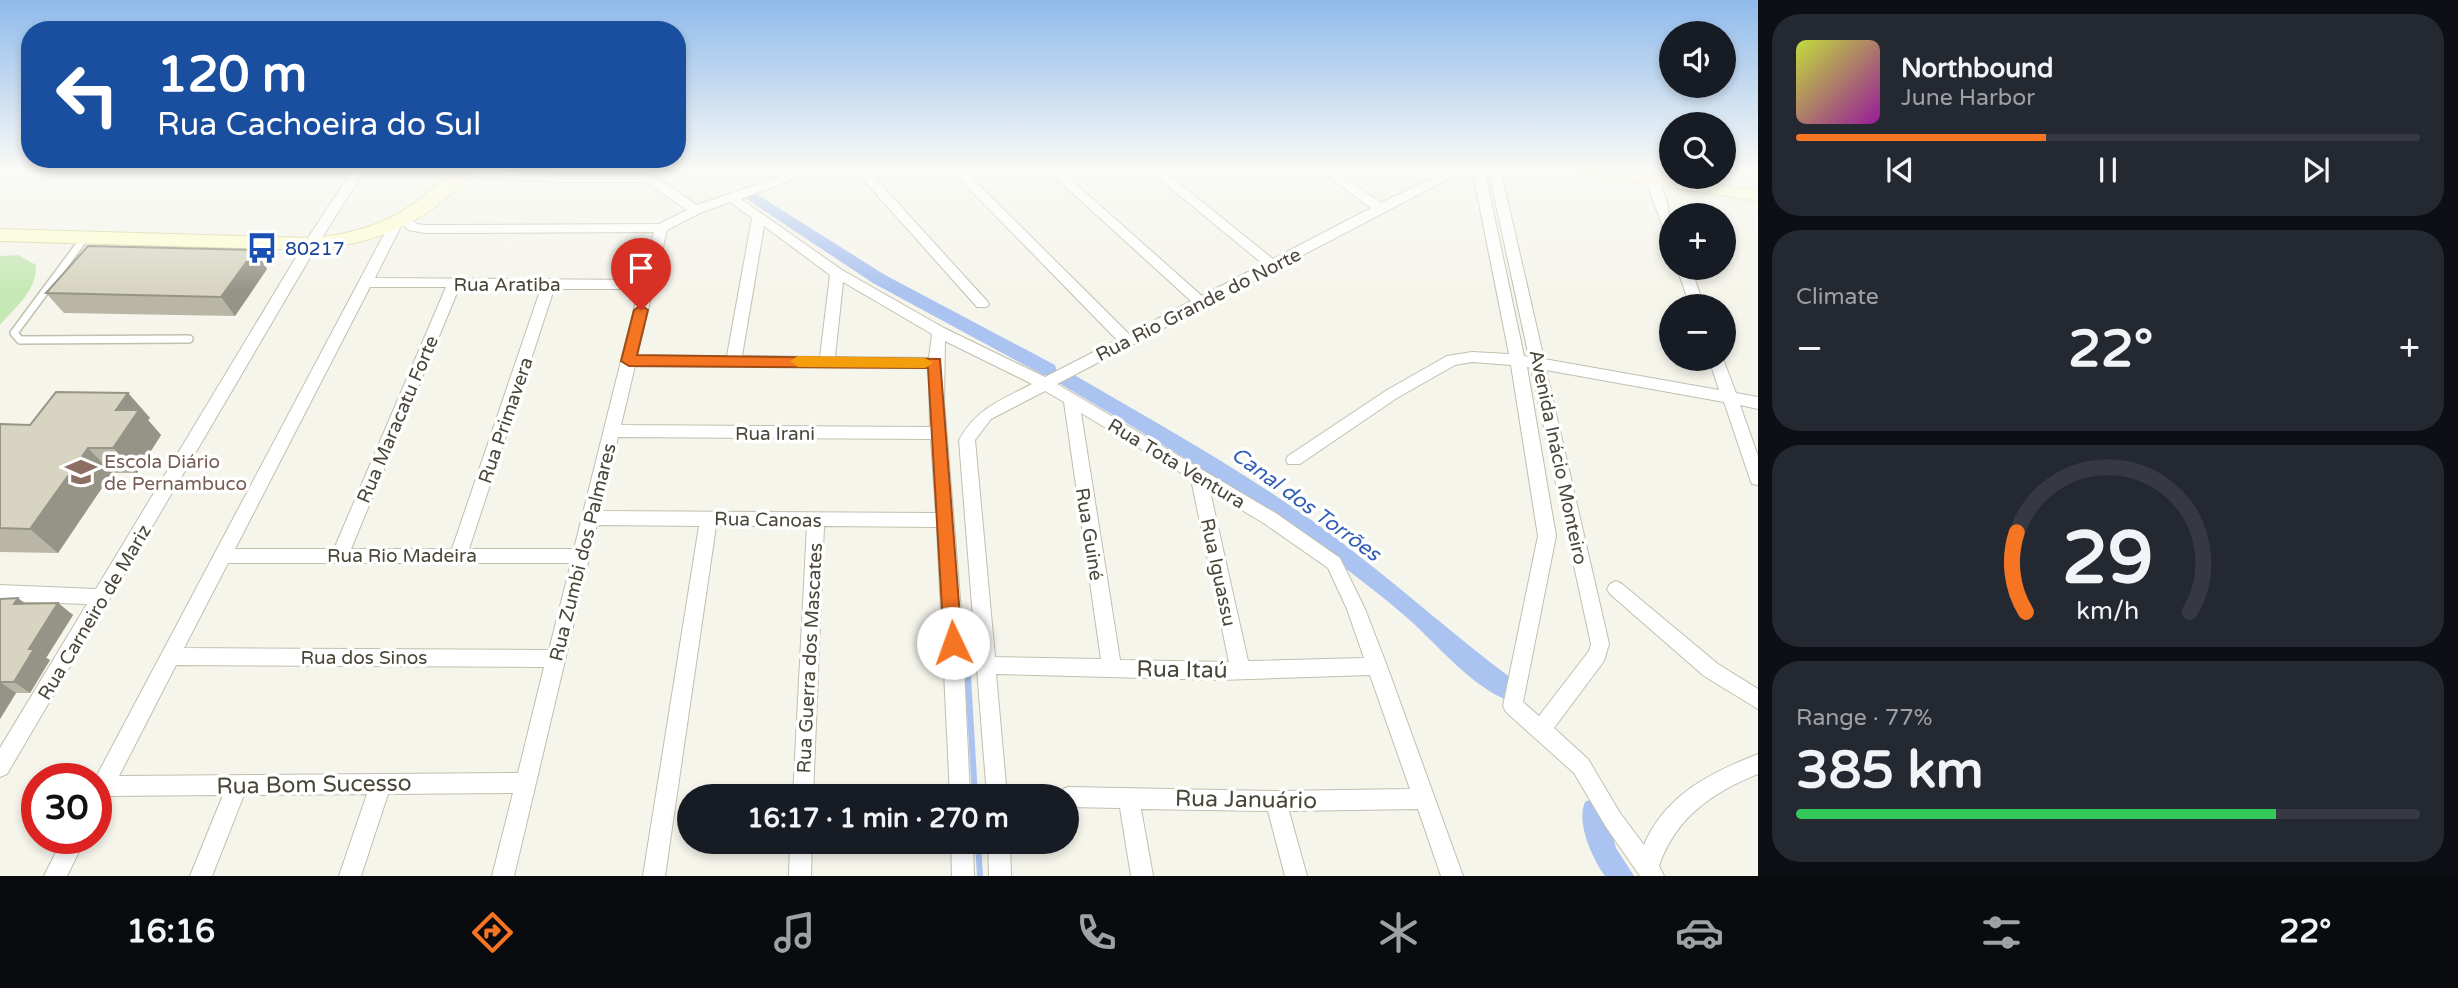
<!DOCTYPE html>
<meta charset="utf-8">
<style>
body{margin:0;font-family:"Varela Round",sans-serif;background:#242831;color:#f1f3f6;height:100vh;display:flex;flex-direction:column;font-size:26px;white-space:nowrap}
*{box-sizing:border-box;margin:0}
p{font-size:23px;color:#9ea1a6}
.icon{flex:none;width:38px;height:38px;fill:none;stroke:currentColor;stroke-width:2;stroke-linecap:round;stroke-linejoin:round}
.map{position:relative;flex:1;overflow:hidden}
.panel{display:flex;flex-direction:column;gap:14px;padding:14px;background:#0d0f14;width:700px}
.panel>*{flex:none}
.top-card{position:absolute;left:21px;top:21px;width:665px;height:147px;border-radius:28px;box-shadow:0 4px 10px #0003;background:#1a4fa0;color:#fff;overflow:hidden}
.fabs{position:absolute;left:1659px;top:21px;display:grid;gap:14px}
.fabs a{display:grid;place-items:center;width:77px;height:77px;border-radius:50%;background:#171b24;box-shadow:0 4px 10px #0003;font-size:35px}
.speed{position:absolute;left:21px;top:763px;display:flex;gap:14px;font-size:35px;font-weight:700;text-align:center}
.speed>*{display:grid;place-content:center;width:91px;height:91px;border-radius:50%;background:#171b24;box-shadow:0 4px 10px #0003;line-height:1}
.speed .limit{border:10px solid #d22;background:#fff;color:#111}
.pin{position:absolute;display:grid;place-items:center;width:60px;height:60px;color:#fff;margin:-72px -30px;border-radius:50% 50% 50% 0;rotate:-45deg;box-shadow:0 0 7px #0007}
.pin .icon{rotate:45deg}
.me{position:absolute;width:77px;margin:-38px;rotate:357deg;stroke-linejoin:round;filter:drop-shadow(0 0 5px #0008)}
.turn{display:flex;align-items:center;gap:24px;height:147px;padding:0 21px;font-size:32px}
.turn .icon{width:91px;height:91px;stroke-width:2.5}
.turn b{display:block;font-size:49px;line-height:60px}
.big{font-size:52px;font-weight:700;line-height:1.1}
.panel .widget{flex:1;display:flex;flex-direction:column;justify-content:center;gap:10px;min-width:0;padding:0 24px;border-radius:28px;background:#242831}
.panel .dial{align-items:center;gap:0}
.dial svg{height:182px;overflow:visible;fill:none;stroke:#363941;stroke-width:7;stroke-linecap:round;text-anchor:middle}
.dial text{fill:#f1f3f6;stroke:none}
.song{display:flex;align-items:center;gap:21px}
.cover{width:84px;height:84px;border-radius:10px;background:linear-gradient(135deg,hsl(70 70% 55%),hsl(300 70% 35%))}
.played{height:7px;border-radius:4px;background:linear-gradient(90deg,#f57523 40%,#363941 40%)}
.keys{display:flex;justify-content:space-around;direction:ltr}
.heat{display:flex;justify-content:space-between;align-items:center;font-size:38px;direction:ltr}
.charge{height:10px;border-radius:5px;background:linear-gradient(90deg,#34c759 77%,#363941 0)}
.trip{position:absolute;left:677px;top:784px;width:402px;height:70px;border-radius:35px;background:#171b24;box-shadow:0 4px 10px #0003;font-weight:700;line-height:70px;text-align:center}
.tab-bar{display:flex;height:112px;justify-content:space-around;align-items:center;background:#090b0e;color:#9ea1a6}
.tab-bar .icon{width:49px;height:49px}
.tab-bar .selected{color:#f57523}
.tab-bar b{font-size:32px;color:#f1f3f6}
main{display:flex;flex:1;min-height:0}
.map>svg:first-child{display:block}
</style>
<main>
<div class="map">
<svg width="1758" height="876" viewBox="0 0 1758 876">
<rect width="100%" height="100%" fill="#f5f5ec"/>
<path fill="#c6e8b6" d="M18,255L36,265C37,291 16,306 0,325V256Z"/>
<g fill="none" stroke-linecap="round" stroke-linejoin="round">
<path stroke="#abc3f0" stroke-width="6" d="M967,660L975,796
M978,842L980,876"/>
<path fill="#abc3f0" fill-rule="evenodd" d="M750,190L885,275L1055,365L1057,372H1069C1159,424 1249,474 1332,535C1395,582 1453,635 1515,681L1519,689L1515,697L1507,700C1473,687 1439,647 1413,623C1383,596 1349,571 1317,547C1234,485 1145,434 1057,382L1055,375H1043L873,283L745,198L742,195Z
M1594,798L1603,802L1616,848L1634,876H1605C1592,858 1576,823 1585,802Z"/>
<defs>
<path id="lane" d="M86,236L14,333L20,340L189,339"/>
<path id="street" d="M354,168H366L318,244L7,774L0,777V748L87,604L0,601V585L96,589L304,244Z
M806,168H824L741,199L842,270L944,328L1045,377L1117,340L949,168H962L1129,334L1191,301L1045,168H1058L1202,296L1263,264L1146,168H1160L1273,259L1371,208L1317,168H1331L1381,203L1453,168H1469L1057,384L1277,514L1340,558L1365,609L1387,666L1463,876H1441L1418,809L1289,811L1307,876H1285L1268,811L1141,809L1153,876H1131L1120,808L1068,807V796H1058L1061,790L1068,787L1276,791L1410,789L1370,675L1220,680L996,674L1007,796H987L959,440C977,408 1001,400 1032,384L945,341L944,401L962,623L970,796H950L937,527L824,526L813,796H793L807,526H716L665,876H643L699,526L597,525L514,876H492L513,793L388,794L361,876H339L367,794L244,795L212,876H190L223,795L108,796L103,805L96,808L95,779L390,223L395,222L401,226L375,278L641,280L654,232L425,233L408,230L400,220L406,216L417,224L425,225L659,224L687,210L652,186L641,182H557L457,176L455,173L461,169L557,174H642L660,180L697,205ZM730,202L752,218L727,356H637L667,230L700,213ZM764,226L830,275L820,357L742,356ZM843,282L932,334L929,358L835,357ZM370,287H446L334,549H235ZM459,288H541L452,549H351ZM554,289H639L574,549H469ZM635,366L929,368L930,427L621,425ZM1045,391L1064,402L1101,659L995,657L975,440L991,419ZM1081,413L1191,479L1229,662L1120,660ZM618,437L931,439L936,513L600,511ZM1210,491L1265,524L1328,568L1347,609L1364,658L1248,661ZM228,563H571L549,650L184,648ZM176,665L544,667L518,773L119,776Z
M853,168H866L987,301L989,304L987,307H977Z
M1472,168H1484L1524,356L1529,357L1488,168H1500L1544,359L1719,390L1709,359H1723L1736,393L1758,397V409L1740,405L1758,456V485L1752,484L1750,479L1724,402L1546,370L1609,644L1604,661L1554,728L1588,759L1620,813L1644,845C1665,795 1710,773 1758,754V774C1713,792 1675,818 1659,866L1664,876H1640L1606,827L1574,773L1506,712L1503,706L1538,536L1511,365L1472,362L1455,365L1397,398L1300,464H1288L1286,460L1288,456L1387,390L1447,356L1472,352L1509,354ZM1527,367L1531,368L1591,644L1589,651L1539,716L1523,702L1556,536Z
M1652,177C1667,184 1671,222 1671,237L1665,233L1646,181Z
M1677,268H1691L1704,306H1690Z
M1616,581L1622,584L1718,664L1758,689V709L1704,676L1610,594L1607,589L1610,584Z
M63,838H86L67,876H44Z
M790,842H812L811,876H789Z
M951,842H973L974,876H952Z
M988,842H1010L1011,876H989Z"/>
<path id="secondary" d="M456,168H475C434,222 375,244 311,250L0,241V229L311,238C376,232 409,213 456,168Z
M1568,168H1612L1758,191V201L1577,173Z"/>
</defs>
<use href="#lane" stroke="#c1bfae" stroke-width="10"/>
<use href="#street" stroke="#c1bfae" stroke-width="2"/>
<use href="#secondary" stroke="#d4d39c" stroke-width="2"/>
<use href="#lane" stroke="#fff" stroke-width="7"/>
<use href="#street" fill="#fff" fill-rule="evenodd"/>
<use href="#secondary" fill="#fdfdce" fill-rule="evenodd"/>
</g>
<path fill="#b9b6a6" d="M255,250L267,269L235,316L64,313L46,293Z
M128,393L150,418L148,420L161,435L137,473H112L58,553L0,552V424L30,425Z
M0,599L26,604L58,603L73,615L46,658L50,660L30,693H16L0,719Z"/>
<path fill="#969487" d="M255,250L267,269L235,316L221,297Z
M128,393L150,418L148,420L161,435L137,473L113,448L116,410Z
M88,448L112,473L58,553L30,529Z
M18,598L34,610L14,604Z
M58,603L73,615L46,658L50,660L30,693L14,682L29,649Z
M0,682L16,693L0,719Z"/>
<path fill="#d7d4c1" stroke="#969487" stroke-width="2" d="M88,246L255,250L221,297L46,293Z
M56,392L128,393L116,410H139L113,448H88L30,529L0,528V424L30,425Z
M18,598L14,604L58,603L29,649H34L14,682H0V599Z"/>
<linearGradient id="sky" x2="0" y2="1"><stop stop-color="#8fbaeb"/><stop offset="0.58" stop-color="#fafaf6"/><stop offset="1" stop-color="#fafaf6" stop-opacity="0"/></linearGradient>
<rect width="1758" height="291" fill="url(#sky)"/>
<path fill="#f57523" stroke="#9f4c17" stroke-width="2" d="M641,305L648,310L637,355L940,359L962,643L960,649L953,652L946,649L944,643L928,368L629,366L621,361L634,310Z"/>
<path fill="#f59e0b" d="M798,356L925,358L933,363L925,368L798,367L790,361Z"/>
<defs>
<symbol id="bus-bare" viewBox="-9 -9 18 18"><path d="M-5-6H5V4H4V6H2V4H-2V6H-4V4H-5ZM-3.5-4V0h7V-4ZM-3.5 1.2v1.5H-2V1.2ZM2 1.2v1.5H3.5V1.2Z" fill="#1a4fb4" stroke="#fff" stroke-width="2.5" paint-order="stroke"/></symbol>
<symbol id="school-bare" viewBox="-9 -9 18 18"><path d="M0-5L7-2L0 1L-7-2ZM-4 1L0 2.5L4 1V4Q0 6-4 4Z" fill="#8d6e63" stroke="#fff" stroke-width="2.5" paint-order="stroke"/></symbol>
</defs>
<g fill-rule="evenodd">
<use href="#bus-bare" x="240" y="226" width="44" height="44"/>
<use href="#school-bare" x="59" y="450" width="44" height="44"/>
</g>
<g text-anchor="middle" stroke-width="7" stroke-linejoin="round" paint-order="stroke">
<g font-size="19" fill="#164399" stroke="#fff" text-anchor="start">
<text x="285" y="255">80217</text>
</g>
<g font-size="19" fill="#4a4739" stroke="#fff">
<text x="507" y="291">Rua Aratiba</text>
<text transform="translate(1198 304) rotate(-27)" y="7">Rua Rio Grande do Norte</text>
<text transform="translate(397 419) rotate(-67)" y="7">Rua Maracatu Forte</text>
<text transform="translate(505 420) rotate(-71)" y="7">Rua Primavera</text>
<text x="775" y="440">Rua Irani</text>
<text transform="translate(1559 457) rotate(78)" y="7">Avenida Inácio Monteiro</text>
<text transform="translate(1177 463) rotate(31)" y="7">Rua Tota Ventura</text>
<text transform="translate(768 519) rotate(1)" y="7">Rua Canoas</text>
<text transform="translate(1090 534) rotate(81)" y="7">Rua Guiné</text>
<text transform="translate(582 552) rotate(-76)" y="7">Rua Zumbi dos Palmares</text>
<text x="402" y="562">Rua Rio Madeira</text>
<text transform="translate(1219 572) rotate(78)" y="7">Rua Iguassu</text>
<text transform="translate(94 612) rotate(-59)" y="7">Rua Carneiro de Mariz</text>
<text x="364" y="664">Rua dos Sinos</text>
<text transform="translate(809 658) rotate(-87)" y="7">Rua Guerra dos Mascates</text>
</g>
<g font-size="19" fill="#785e54" stroke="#fff" text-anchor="start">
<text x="104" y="468">Escola Diário<tspan x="104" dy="22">de Pernambuco</tspan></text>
</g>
<g font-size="21" font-style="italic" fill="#335fb5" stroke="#fff">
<text transform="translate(1306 504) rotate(36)" y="7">Canal dos Torrões</text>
</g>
<g font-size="23" fill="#4a4739" stroke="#fff">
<text transform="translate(1182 669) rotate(1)" y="8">Rua Itaú</text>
<text transform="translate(314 784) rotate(-1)" y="8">Rua Bom Sucesso</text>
<text transform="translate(1246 799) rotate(1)" y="8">Rua Januário</text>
</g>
</g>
</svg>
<div class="fabs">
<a><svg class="icon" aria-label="sound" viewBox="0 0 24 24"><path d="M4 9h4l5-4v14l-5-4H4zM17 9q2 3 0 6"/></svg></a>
<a><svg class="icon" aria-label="search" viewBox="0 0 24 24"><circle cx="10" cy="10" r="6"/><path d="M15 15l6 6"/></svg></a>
<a>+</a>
<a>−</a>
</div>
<div class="speed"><div class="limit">30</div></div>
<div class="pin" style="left:641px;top:310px;background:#d93025"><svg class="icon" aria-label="arrive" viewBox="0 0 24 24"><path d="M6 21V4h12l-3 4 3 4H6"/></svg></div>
<svg class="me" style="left:953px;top:643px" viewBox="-20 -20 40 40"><circle r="19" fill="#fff"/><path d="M0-13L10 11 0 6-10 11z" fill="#f57523"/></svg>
<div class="trip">16:17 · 1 min · 270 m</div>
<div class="top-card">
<div class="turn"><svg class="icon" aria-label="left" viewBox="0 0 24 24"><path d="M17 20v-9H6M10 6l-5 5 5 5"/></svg><div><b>120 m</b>Rua Cachoeira do Sul</div></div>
</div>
</div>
<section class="panel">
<div class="widget">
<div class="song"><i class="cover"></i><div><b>Northbound</b><p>June Harbor</p></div></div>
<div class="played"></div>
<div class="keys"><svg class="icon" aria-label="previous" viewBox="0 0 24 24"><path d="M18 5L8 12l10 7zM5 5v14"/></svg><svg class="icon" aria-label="pause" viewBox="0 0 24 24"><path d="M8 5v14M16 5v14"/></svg><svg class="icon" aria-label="next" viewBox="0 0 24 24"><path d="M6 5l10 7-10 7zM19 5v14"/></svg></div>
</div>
<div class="widget"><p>Climate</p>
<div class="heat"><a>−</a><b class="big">22°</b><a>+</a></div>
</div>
<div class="widget dial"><svg viewBox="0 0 100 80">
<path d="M14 69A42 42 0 1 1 86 69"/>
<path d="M14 69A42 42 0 0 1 10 34" stroke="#f57523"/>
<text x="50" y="56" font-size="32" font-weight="700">29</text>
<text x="50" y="72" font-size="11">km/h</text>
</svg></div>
<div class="widget"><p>Range · 77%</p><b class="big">385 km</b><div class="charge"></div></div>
</section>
</main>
<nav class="tab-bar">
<b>16:16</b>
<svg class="icon selected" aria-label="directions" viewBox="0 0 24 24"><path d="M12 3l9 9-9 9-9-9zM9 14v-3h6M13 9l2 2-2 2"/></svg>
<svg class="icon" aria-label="music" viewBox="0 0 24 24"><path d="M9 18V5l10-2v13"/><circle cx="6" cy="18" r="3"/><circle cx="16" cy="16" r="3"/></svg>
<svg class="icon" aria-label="phone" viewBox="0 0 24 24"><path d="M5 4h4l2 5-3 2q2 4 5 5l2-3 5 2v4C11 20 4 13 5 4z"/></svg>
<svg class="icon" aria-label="climate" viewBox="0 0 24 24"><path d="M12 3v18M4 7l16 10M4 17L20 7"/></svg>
<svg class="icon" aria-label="car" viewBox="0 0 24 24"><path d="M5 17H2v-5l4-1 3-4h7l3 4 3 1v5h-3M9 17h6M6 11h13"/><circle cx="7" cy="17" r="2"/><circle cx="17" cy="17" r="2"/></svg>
<svg class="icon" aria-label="filters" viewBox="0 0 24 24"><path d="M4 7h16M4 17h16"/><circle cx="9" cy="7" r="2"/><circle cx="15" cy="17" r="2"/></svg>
<b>22°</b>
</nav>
